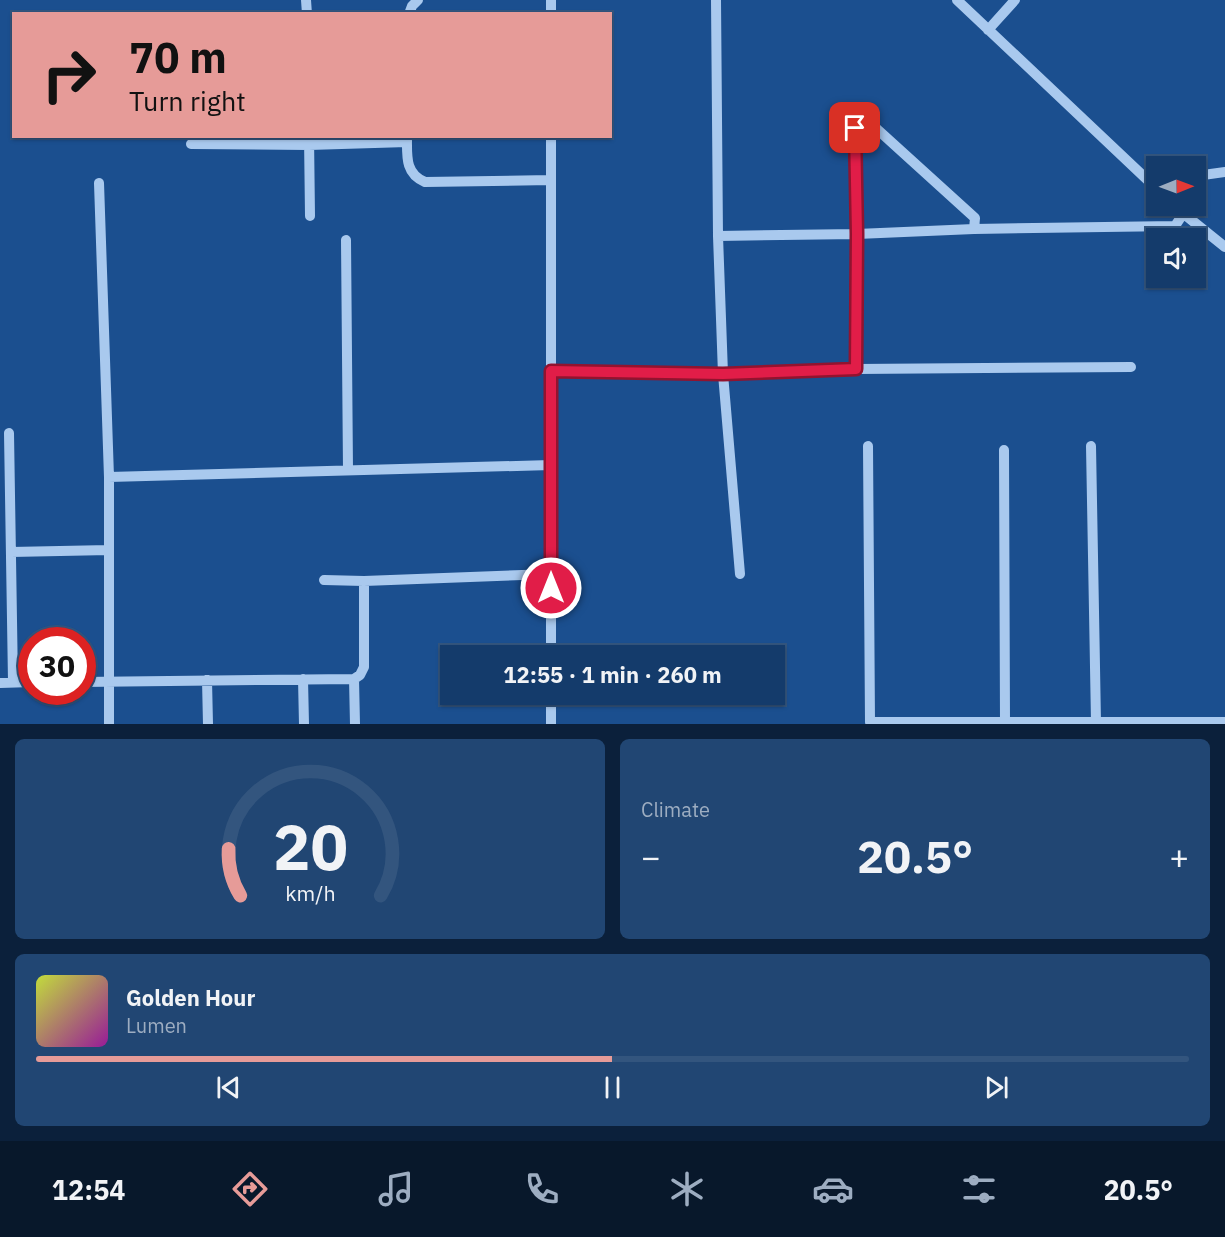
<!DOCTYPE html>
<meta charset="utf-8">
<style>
body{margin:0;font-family:"IBM Plex Sans",sans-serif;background:#214673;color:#f1f3f6;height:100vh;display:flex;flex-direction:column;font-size:22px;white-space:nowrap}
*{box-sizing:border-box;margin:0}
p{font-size:20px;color:#9dadc1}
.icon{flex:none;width:33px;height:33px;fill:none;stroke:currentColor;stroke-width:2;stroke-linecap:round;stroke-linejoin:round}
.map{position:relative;height:724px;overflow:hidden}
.drawer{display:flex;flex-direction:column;gap:15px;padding:15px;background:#0b203b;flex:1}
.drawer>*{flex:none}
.top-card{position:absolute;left:12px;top:12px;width:600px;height:126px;border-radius:0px;box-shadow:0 2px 4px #0004,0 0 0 2px #33557e;background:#e69b98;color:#111;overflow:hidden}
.needle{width:39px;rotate:89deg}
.controls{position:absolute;left:1146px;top:156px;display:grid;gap:12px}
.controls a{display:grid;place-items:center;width:60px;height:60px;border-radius:0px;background:#143b6b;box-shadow:0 2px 4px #0004,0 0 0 2px #33557e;font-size:30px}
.speed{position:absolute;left:18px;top:627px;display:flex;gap:12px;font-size:30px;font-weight:700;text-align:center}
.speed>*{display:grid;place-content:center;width:78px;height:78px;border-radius:50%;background:#143b6b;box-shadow:0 2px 4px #0004,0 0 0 2px #33557e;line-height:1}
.speed .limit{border:9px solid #d22;background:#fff;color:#111}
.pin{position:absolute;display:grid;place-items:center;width:51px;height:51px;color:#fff;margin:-26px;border-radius:12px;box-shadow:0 3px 9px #0006}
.me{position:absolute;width:66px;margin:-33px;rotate:0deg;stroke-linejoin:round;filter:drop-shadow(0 0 4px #0008)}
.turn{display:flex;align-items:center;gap:21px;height:126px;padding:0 18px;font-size:27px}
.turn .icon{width:78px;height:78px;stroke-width:2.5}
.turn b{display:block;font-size:42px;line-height:51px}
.big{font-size:45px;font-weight:800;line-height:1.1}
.drawer .card{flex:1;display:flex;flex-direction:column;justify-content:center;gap:9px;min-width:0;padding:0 21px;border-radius:9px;background:#214673}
.drawer .dial{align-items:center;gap:0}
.dial svg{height:156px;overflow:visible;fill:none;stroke:#33557e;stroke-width:7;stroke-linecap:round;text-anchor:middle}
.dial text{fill:#f1f3f6;stroke:none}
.song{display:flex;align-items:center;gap:18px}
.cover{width:72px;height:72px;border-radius:9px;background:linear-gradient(135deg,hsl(70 70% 55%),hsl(300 70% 35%))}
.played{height:6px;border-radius:3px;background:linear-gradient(90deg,#e69b98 50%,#33557e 50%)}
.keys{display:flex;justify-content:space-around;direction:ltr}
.heat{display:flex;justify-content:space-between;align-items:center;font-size:33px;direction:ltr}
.drawer .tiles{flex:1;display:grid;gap:15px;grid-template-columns:1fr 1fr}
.card:last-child{grid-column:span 2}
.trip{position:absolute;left:440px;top:645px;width:345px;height:60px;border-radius:0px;background:#143b6b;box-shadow:0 2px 4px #0004,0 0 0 2px #33557e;font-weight:800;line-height:60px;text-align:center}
.menu{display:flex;height:96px;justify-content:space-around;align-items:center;background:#08182b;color:#9dadc1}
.menu .icon{width:42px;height:42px}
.menu .active{color:#e69b98}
.menu b{font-size:27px;color:#f1f3f6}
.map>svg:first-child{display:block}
</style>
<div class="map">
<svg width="1225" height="724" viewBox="0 0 1225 724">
<rect width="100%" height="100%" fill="#1b4f8f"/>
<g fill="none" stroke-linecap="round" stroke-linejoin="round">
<path stroke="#a9c9ee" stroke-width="10" d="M306,0L307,14
M716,0L718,236L723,374L740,574
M957,0L1156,188
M409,14L412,6L418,0
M551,14V0
M988,30L1015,0
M309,136L310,216
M551,136V656
M407,137C407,156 405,174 425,182L551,180
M191,144L309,145L407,142
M1196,176L1225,172
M99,183L109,477V724
M1174,206L1225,247
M718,236L857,234L974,229L1175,226L1183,214
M346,240L348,470
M856,369L857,234L855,128L858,120H867L975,218L974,229
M551,371L723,374L856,369L1131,367
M9,433L13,682
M868,446L870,722H1225
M1091,446L1096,722
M1004,450L1005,722
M109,477L551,465
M11,552L109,550
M324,580L364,581L551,574
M303,679L304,724
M354,679L355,724
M207,680L208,724
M82,682L354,679L360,675L364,667V581
M0,683L32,682
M551,724V694"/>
</g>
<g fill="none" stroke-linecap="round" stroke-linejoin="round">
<defs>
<path id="route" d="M551,588V371L723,374L856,369L857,234L855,128"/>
</defs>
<use href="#route" stroke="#92132f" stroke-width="15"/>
<use href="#route" stroke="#e11d48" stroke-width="10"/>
</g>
</svg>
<div class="controls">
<a><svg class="needle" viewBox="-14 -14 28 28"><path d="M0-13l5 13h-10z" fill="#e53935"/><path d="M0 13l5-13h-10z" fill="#9dadc1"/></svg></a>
<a><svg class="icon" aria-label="sound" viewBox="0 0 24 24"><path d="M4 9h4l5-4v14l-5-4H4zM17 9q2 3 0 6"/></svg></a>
</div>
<div class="speed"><div class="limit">30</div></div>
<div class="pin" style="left:855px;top:128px;background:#d93025"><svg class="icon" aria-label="arrive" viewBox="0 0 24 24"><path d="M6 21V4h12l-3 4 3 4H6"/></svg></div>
<svg class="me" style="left:551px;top:588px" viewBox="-20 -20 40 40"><circle r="17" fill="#e11d48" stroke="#fff" stroke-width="3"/><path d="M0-11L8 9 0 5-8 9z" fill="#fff"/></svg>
<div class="trip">12:55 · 1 min · 260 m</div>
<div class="top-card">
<div class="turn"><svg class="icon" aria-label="right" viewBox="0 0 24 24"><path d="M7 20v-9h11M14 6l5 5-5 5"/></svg><div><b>70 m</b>Turn right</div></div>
</div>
</div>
<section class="drawer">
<div class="tiles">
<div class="card dial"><svg viewBox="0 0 100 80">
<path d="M14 69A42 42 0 1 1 86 69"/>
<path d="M14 69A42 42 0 0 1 8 45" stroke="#e69b98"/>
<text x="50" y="56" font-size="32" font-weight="700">20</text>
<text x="50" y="72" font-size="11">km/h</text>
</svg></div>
<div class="card"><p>Climate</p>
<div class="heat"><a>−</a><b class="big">20.5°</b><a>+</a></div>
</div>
<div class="card">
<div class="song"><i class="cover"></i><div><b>Golden Hour</b><p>Lumen</p></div></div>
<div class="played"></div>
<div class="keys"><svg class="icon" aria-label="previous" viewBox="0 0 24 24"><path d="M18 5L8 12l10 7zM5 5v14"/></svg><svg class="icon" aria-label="pause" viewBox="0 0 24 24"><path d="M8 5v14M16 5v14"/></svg><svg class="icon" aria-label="next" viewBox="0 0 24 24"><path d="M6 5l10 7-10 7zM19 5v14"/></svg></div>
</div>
</div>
</section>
<nav class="menu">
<b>12:54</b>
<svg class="icon active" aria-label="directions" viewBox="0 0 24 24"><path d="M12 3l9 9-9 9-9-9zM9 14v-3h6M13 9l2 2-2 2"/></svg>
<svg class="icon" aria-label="music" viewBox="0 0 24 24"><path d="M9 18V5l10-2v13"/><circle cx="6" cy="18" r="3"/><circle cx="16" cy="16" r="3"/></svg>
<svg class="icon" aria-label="phone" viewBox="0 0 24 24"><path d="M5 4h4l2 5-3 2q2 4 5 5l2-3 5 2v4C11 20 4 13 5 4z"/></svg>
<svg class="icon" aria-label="climate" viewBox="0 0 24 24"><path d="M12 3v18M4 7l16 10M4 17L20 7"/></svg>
<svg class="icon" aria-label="car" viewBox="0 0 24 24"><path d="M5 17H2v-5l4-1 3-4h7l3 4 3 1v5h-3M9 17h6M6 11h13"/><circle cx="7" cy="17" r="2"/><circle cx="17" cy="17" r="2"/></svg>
<svg class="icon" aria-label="filters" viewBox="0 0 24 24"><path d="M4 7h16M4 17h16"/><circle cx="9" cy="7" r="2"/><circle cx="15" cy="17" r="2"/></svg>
<b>20.5°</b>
</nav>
